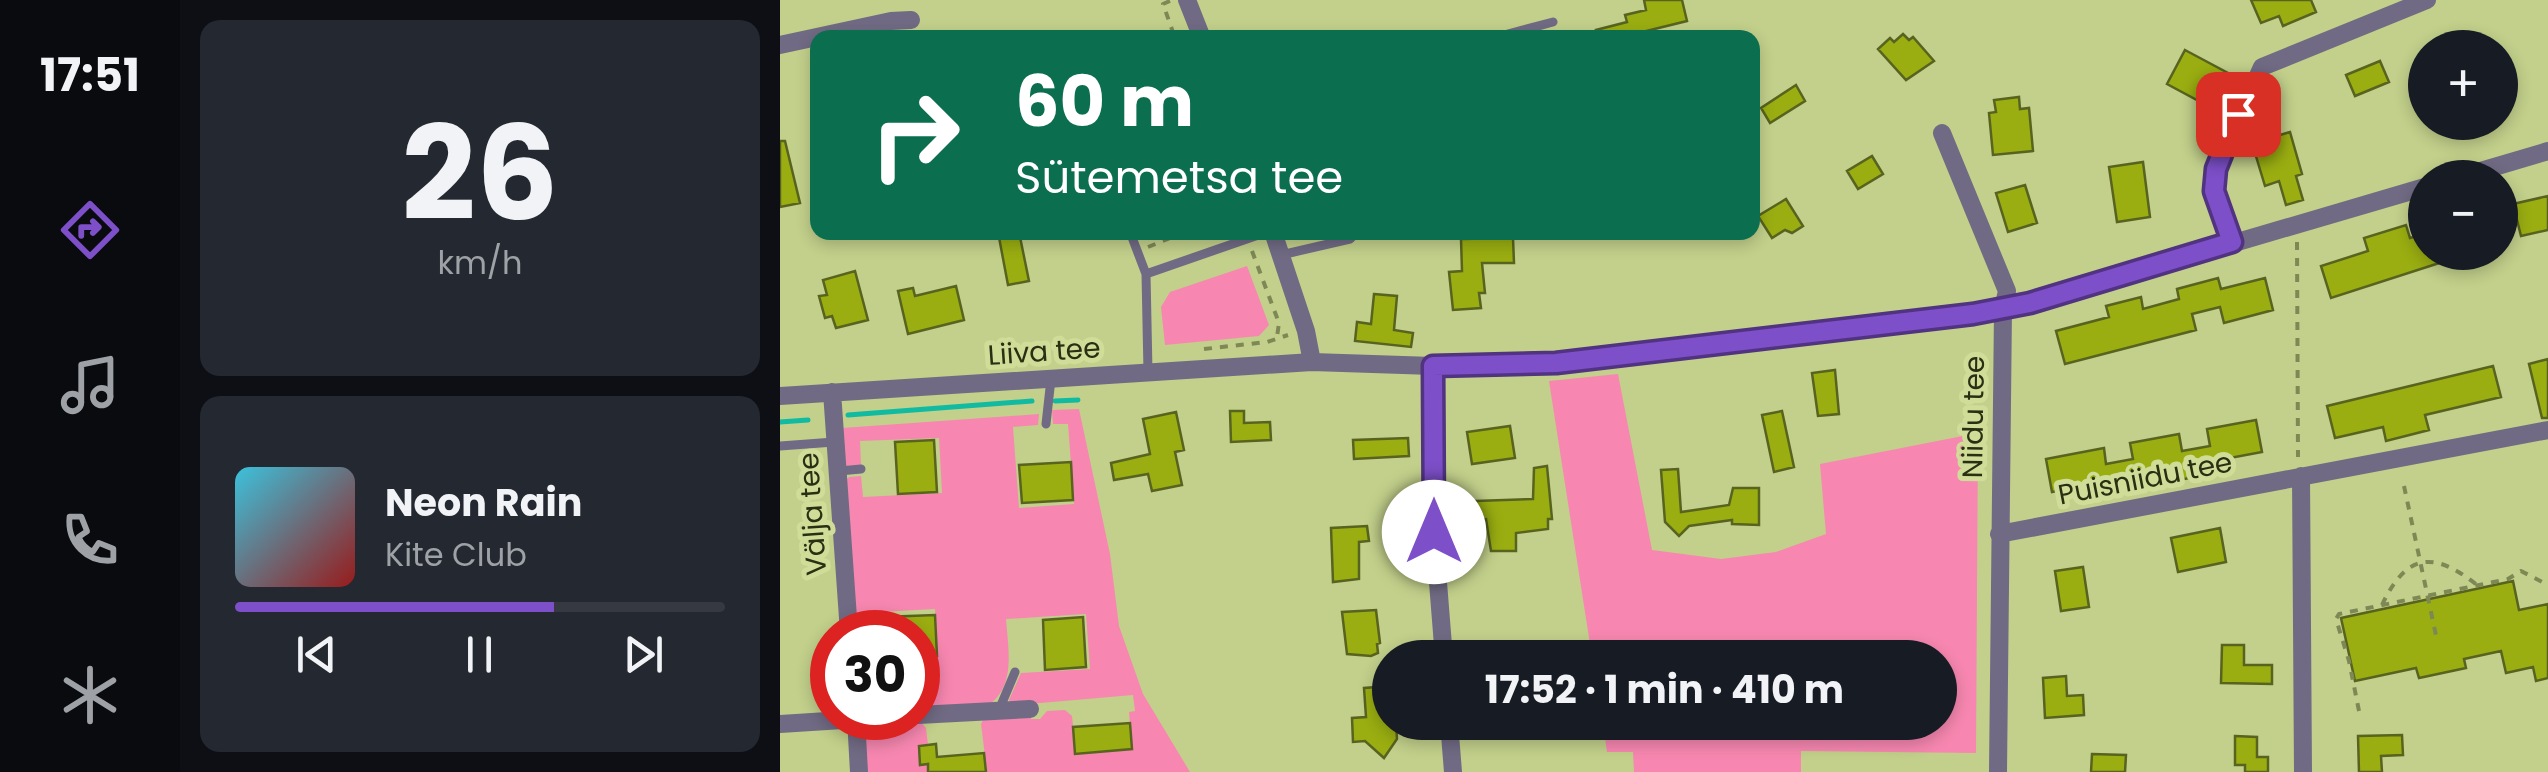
<!DOCTYPE html>
<meta charset="utf-8">
<style>
body{margin:0;font-family:Poppins,sans-serif;background:#242831;color:#f1f3f6;height:100vh;display:flex;flex-direction:column;font-size:38px;white-space:nowrap}
*{box-sizing:border-box;margin:0}
p{font-size:32px;color:#9ea1a6}
.icon{flex:none;width:55px;height:55px;fill:none;stroke:currentColor;stroke-width:2;stroke-linecap:round;stroke-linejoin:round}
.map{position:relative;flex:1;overflow:hidden}
.side{display:flex;flex-direction:column;gap:20px;padding:20px;background:#0d0f14;width:600px}
.side>*{flex:none}
.banner{position:absolute;left:30px;top:30px;width:950px;height:210px;border-radius:20px;box-shadow:0 5px 15px #0003;background:#0b6e4f;color:#fff;overflow:hidden}
.fabs{position:absolute;left:1628px;top:30px;display:grid;gap:20px}
.fabs a{display:grid;place-items:center;width:110px;height:110px;border-radius:50%;background:#171b24;box-shadow:0 5px 15px #0003;font-size:50px}
.speed{position:absolute;left:30px;top:610px;display:flex;gap:20px;font-size:50px;font-weight:700;text-align:center}
.speed>*{display:grid;place-content:center;width:130px;height:130px;border-radius:50%;background:#171b24;box-shadow:0 5px 15px #0003;line-height:1}
.speed .limit{border:15px solid #d22;background:#fff;color:#111}
.pin{position:absolute;display:grid;place-items:center;width:85px;height:85px;color:#fff;margin:-42px;border-radius:20px;box-shadow:0 5px 15px #0006}
.me{position:absolute;width:110px;margin:-55px;rotate:0deg;stroke-linejoin:round;filter:drop-shadow(0 0 8px #0008)}
.turn{display:flex;align-items:center;gap:35px;height:210px;padding:0 40px;font-size:45px}
.turn .icon{width:130px;height:130px;stroke-width:2.5}
.turn b{display:block;font-size:70px;line-height:85px}
.side .card{flex:1;display:flex;flex-direction:column;justify-content:center;gap:15px;min-width:0;padding:0 35px;border-radius:20px;background:#242831}
.side .dial{align-items:center;gap:0}
.dial b{font-size:130px;line-height:1}
.song{display:flex;align-items:center;gap:30px}
.cover{width:120px;height:120px;border-radius:15px;background:linear-gradient(135deg,hsl(190 70% 55%),hsl(0 70% 35%))}
.played{height:10px;border-radius:5px;background:linear-gradient(90deg,#7d4fc8 65%,#363941 65%)}
.keys{display:flex;justify-content:space-around;direction:ltr}
.trip{position:absolute;left:592px;top:640px;width:585px;height:100px;border-radius:50px;background:#171b24;box-shadow:0 5px 15px #0003;font-weight:700;line-height:100px;text-align:center}
main{display:flex;flex:1;min-height:0}
.dock{display:flex;flex-direction:column;width:180px;justify-content:space-around;align-items:center;background:#090b0e;color:#9ea1a6}
.dock .icon{width:70px;height:70px}
.dock .active{color:#7d4fc8}
.dock b{font-size:45px;color:#f1f3f6}
.map>svg:first-child{display:block}
</style>
<main>
<nav class="dock">
<b>17:51</b>
<svg class="icon active" aria-label="directions" viewBox="0 0 24 24"><path d="M12 3l9 9-9 9-9-9zM9 14v-3h6M13 9l2 2-2 2"/></svg>
<svg class="icon" aria-label="music" viewBox="0 0 24 24"><path d="M9 18V5l10-2v13"/><circle cx="6" cy="18" r="3"/><circle cx="16" cy="16" r="3"/></svg>
<svg class="icon" aria-label="phone" viewBox="0 0 24 24"><path d="M5 4h4l2 5-3 2q2 4 5 5l2-3 5 2v4C11 20 4 13 5 4z"/></svg>
<svg class="icon" aria-label="climate" viewBox="0 0 24 24"><path d="M12 3v18M4 7l16 10M4 17L20 7"/></svg>
</nav>
<section class="side">
<div class="card dial"><b>26</b><p>km/h</p></div>
<div class="card">
<div class="song"><i class="cover"></i><div><b>Neon Rain</b><p>Kite Club</p></div></div>
<div class="played"></div>
<div class="keys"><svg class="icon" aria-label="previous" viewBox="0 0 24 24"><path d="M18 5L8 12l10 7zM5 5v14"/></svg><svg class="icon" aria-label="pause" viewBox="0 0 24 24"><path d="M8 5v14M16 5v14"/></svg><svg class="icon" aria-label="next" viewBox="0 0 24 24"><path d="M6 5l10 7-10 7zM19 5v14"/></svg></div>
</div>
</section>
<div class="map">
<svg width="1768" height="772" viewBox="0 0 1768 772">
<rect width="100%" height="100%" fill="#c2d08b"/>
<path fill="#f787b0" d="M467,266L489,325L479,336L385,345L381,307L390,292Z
M838,374L872,550L941,559L996,552L1046,534L1040,464L1198,433L1196,753L1021,751V772H854L853,752H827L823,723L1160,722V658L812,657L769,381Z
M299,409L330,554L339,626L363,694L410,772H207L201,724L204,718L251,714V719H260L267,711L285,710L292,716L296,753L352,749L349,712L355,711L353,695L249,704L232,703L229,700L241,673L310,669L306,614L226,619C228,647 236,685 210,704L138,707V690L159,688L155,609L100,612L101,632H76L65,481L69,477L81,476L83,497L162,493L159,438L80,441L81,465L66,466L62,428L259,414L258,425L233,427L239,508L294,504L288,424H273L272,410Z
M141,722L146,728L148,745L139,747L140,764H148V772H84L81,733L86,724Z"/>
<g fill="none" stroke-linecap="round" stroke-linejoin="round">
<path stroke="#10bba1" stroke-width="5" d="M275,401L298,400
M68,415L252,401
M0,422L28,420"/>
</g>
<path fill="#9aae11" stroke="#58631f" stroke-width="2.5" d="M864,0H902L907,21L838,38H818L816,30L847,22L845,15L866,10Z
M1471,0H1531L1536,12L1503,26L1499,16L1481,23Z
M1123,34L1129,40L1133,37L1154,61L1126,80L1098,49L1110,38L1114,42Z
M1405,50L1448,73L1430,107L1387,84Z
M1600,61L1609,82L1575,96L1566,75Z
M1016,85L1025,101L990,123L981,108Z
M1239,97L1240,109L1249,108L1253,151L1213,155L1209,113L1216,112L1214,100Z
M1510,132L1522,174L1516,176L1523,200L1506,205L1499,181L1485,186L1472,143Z
M0,141H5L20,203L0,207Z
M1092,156L1103,174L1078,189L1067,171Z
M1363,162L1370,217L1337,222L1329,167Z
M1245,185L1257,223L1228,232L1216,193Z
M1768,196V230L1741,236L1733,204Z
M1006,199L1023,226L1012,233L1005,230L992,238L978,216Z
M1626,225L1630,238L1645,234V252H1681V256L1551,298L1541,266L1588,251L1584,238Z
M218,232H239L249,281L228,285Z
M733,238L734,263H702L705,293H699L701,308L673,310L669,272L682,271L681,239Z
M75,271L88,320L56,328L52,316L45,318L39,296L47,295L43,280Z
M1438,278L1441,289L1485,278L1493,310L1444,323L1440,307L1412,314L1416,330L1285,364L1276,331L1329,317L1326,306L1361,297L1363,309L1399,299L1397,289Z
M176,286L184,320L128,334L118,291L133,288L135,296Z
M594,294L617,296L614,330L633,333L631,347L575,341L577,322L591,324Z
M1768,359V418H1762L1749,364Z
M1713,366L1721,397L1645,415L1649,430L1606,441L1603,427L1555,438L1547,406Z
M1055,370L1059,414L1038,416L1032,373Z
M450,411H464V423L490,422L491,440L451,442Z
M1002,411L1014,467L994,472L982,415Z
M396,412L404,450L395,452L402,485L372,491L368,474L334,480L331,463L370,454L363,419Z
M1476,420L1482,452L1439,460L1441,472L1399,480L1397,469L1360,476L1362,487L1326,493L1324,482L1272,492L1266,459L1324,448L1326,464L1353,459L1350,443L1399,434L1402,451L1430,446L1427,429Z
M730,426L735,458L692,464L687,432Z
M628,438L629,456L574,459L573,440Z
M154,440L157,492L118,494L115,442Z
M291,462L293,500L242,503L239,465Z
M767,466L772,519H768V529L736,533V551H711L706,519L696,520V501L753,499L754,468Z
M898,469L901,512L949,505L953,488H979V525L952,524V520L909,526L899,536L885,522L881,470Z
M587,526L589,541L579,542V579L553,582L551,528Z
M1440,528L1446,562L1398,572L1391,538Z
M1303,567L1309,607L1281,611L1275,571Z
M1733,581L1739,610L1768,604V678L1756,681L1753,667L1726,673L1721,651L1684,659L1686,668L1639,678L1636,668L1575,681L1561,618Z
M596,610L600,643L597,644L598,653L591,656L567,654L562,612Z
M155,615L157,656H138V632H104L103,617Z
M303,617L306,667L265,670L263,620Z
M1442,645H1464V665H1492V684L1441,683Z
M1286,676L1287,696L1303,695L1304,715L1265,718L1263,678Z
M610,686V722H616L617,739L604,758L585,741L573,742L572,718L586,717L584,688Z
M350,723L352,749L295,754L293,727Z
M1622,735L1623,755L1601,756L1602,772H1579L1578,736Z
M1455,736L1477,737V757H1488V772H1465V765H1455Z
M156,744L157,757L204,753L206,772H148V764L140,765L139,746Z
M1312,754L1346,755L1345,772H1311Z"/>
<g fill="none" stroke-linecap="round" stroke-linejoin="round">
<path stroke="#7e8855" stroke-width="4" stroke-dasharray="8 8" stroke-linecap="butt" d="M390,1L383,4L395,38
M1517,242L1518,457
M368,247L405,232
M472,251L499,323L497,337
M424,349L487,342L508,335
M1624,486L1657,640
M1602,605C1627,552 1654,551 1697,585
M1579,711L1569,661L1556,619L1559,614L1728,579L1741,571L1768,585"/>
<path stroke="#716a84" stroke-width="9" d="M713,38L773,22
M350,232L366,274
M501,255L570,239L577,232
M368,372L366,274L487,232
M266,424L271,379
M0,446L54,442
M59,471L81,469
M138,671L152,669
M219,710L235,672"/>
<path stroke="#716a84" stroke-width="18" d="M407,0L422,38
M0,45L111,21L131,20
M1162,133L1227,291L1223,309L1218,772
M1677,178L1768,151
M493,232L526,331L532,362
M1452,243L1434,191L1436,169L1482,67L1647,0
M653,366L654,532L664,658
M52,392L69,632
M0,396L532,362L653,366L775,363L1193,314L1250,303L1645,187
M1521,476L1523,772
M1219,534L1768,430
M138,715L250,709
M76,718L79,772
M669,722L673,772
M0,724L94,718"/>
</g>
<g fill="none" stroke-linecap="round" stroke-linejoin="round">
<defs>
<path id="route" d="M654,532L653,366L776,363L1193,314L1250,303L1452,242L1434,191L1436,169L1458,114"/>
</defs>
<use href="#route" stroke="#513382" stroke-width="25"/>
<use href="#route" stroke="#7d4fc8" stroke-width="18"/>
</g>
<g text-anchor="middle" stroke-width="10" stroke-linejoin="round" paint-order="stroke">
<g font-size="28" fill="#2a2f13" stroke="#cfdd98">
<text transform="translate(264 351) rotate(-4)" y="10">Liiva tee</text>
<text transform="translate(1193 417) rotate(-89)" y="10">Niidu tee</text>
<text transform="translate(1365 478) rotate(-11)" y="10">Puisniidu tee</text>
<text transform="translate(32 514) rotate(-94)" y="10">Välja tee</text>
</g>
</g>
</svg>
<div class="fabs">
<a>+</a>
<a>−</a>
</div>
<div class="speed"><div class="limit">30</div></div>
<div class="pin" style="left:1458px;top:114px;background:#d93025"><svg class="icon" aria-label="arrive" viewBox="0 0 24 24"><path d="M6 21V4h12l-3 4 3 4H6"/></svg></div>
<svg class="me" style="left:654px;top:532px" viewBox="-20 -20 40 40"><circle r="19" fill="#fff"/><path d="M0-13L10 11 0 6-10 11z" fill="#7d4fc8"/></svg>
<div class="trip">17:52 · 1 min · 410 m</div>
<div class="banner">
<div class="turn"><svg class="icon" aria-label="right" viewBox="0 0 24 24"><path d="M7 20v-9h11M14 6l5 5-5 5"/></svg><div><b>60 m</b>Sütemetsa tee</div></div>
</div>
</div>
</main>
